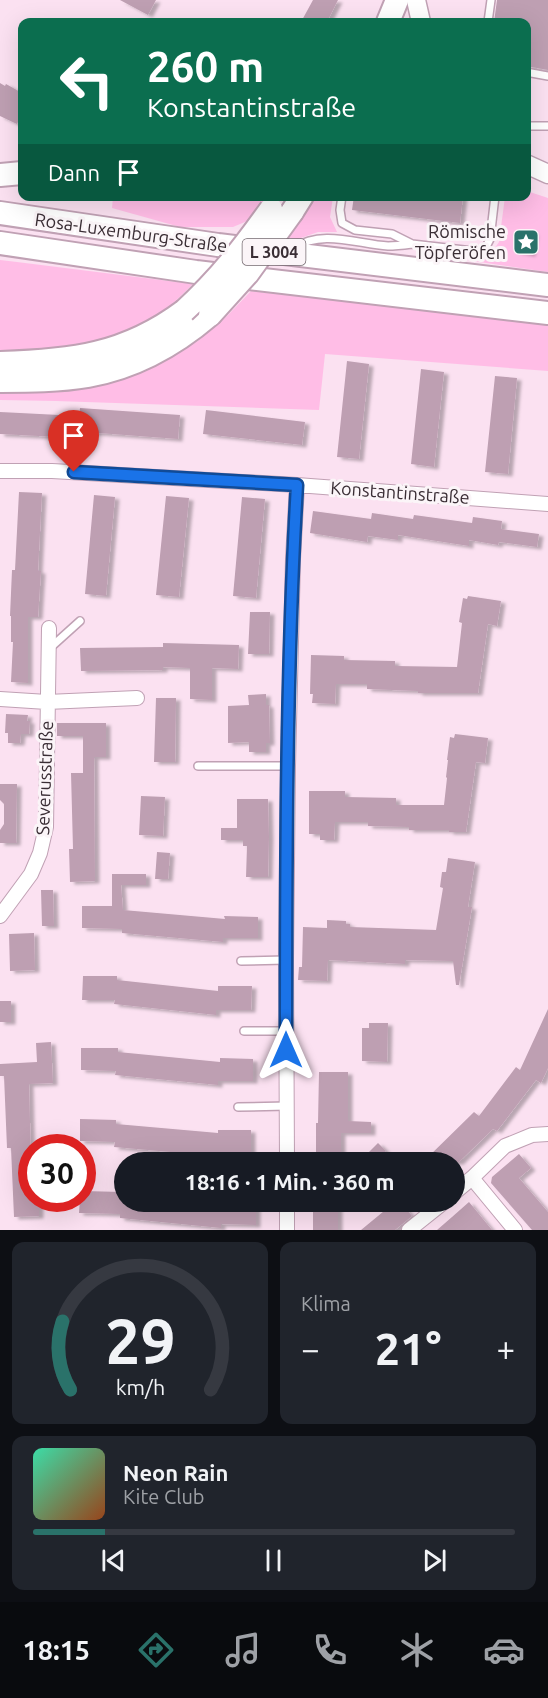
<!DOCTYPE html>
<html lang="de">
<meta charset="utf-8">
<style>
body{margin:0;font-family:Ubuntu,sans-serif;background:#20242c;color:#f1f3f6;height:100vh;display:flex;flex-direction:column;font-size:22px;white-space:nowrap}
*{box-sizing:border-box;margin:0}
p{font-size:20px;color:#9ea1a6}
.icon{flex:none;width:33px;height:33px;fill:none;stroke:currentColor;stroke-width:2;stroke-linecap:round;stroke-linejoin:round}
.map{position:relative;height:1230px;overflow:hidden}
.side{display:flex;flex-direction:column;gap:12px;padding:12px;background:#0d0f14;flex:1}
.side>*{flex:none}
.guide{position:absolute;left:18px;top:18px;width:513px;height:183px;border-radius:12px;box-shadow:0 6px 24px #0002;background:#0b6e4f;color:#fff;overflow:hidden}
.speed{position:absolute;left:18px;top:1134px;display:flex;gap:12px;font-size:30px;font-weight:700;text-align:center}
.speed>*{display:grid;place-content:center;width:78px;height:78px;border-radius:50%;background:#171b24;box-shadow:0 6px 24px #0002;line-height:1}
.speed .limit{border:9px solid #d22;background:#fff;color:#111}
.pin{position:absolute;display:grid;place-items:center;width:51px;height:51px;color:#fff;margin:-62px -26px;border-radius:50% 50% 50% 0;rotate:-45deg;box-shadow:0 0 6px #0007}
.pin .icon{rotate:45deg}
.me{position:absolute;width:66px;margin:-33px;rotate:0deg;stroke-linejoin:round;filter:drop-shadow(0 0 4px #0008)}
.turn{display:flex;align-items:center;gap:21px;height:126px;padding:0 30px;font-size:27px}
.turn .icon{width:78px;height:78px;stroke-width:2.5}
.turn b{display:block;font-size:42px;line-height:51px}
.then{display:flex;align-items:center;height:57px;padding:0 30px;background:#0003;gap:12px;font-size:22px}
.big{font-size:45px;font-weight:700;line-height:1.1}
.side .card{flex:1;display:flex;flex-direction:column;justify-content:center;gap:9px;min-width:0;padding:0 21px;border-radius:12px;background:#20242c}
.side .dial{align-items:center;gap:0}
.dial svg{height:156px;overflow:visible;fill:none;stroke:#363941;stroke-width:7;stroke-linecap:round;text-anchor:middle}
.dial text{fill:#f1f3f6;stroke:none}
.song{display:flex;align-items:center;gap:18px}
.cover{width:72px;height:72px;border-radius:9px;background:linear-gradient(135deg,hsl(160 70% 55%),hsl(20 70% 35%))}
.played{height:6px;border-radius:3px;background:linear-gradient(90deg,#2a726a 15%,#363941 15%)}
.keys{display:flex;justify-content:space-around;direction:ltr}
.heat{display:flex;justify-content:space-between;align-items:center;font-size:33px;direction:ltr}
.side .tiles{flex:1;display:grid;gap:12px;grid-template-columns:1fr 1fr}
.card:last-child{grid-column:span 2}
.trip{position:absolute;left:114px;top:1152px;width:351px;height:60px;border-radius:30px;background:#171b24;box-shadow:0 6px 24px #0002;font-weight:700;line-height:60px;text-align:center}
.tab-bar{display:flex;height:96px;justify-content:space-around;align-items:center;background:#090b0e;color:#9ea1a6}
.tab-bar .icon{width:42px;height:42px}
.tab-bar .current{color:#2a726a}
.tab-bar b{font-size:27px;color:#f1f3f6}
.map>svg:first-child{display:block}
</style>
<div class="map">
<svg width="548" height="1230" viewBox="0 0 548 1230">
<defs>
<filter id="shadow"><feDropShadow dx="4.5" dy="2.5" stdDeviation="1.5" flood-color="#0004"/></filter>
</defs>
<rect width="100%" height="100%" fill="#fbe1f1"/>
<path fill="#ffbde6" d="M527,191L548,198V272L473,261L489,256L499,242L505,197L526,196Z
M113,197H268L252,219L233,227H180L112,208Z
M313,197H333L330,217L337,232H318L298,239L287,238Z
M0,260L17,262L193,284L156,320L122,338L35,354L0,355Z
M251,291L548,324V371L325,354L319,410L56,401L0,400V388L156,364L198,341L228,315Z"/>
<path fill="#be9fb2" filter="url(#shadow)" d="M120,0H156L148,15Z
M313,0H338L327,22H301Z
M497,0H548V70L526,66V22H494Z
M0,83L5,86L6,84L22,93V113L17,124L0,116Z
M354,196H463L460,223L352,210Z
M519,231L534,233L531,254L516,251Z
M347,361L369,364L359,459L337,457Z
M421,369L444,372L434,467L411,464Z
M495,376L517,378L508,474L485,472Z
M80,408L180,415L178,439L59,430L58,437L0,434V412L79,416Z
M206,410L305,422L302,445L203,434Z
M19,492L42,493L38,571H41L38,617H28V683L11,682L13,642H11V616H10L12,570H15Z
M94,495L115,497L106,596L85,594Z
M166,496L189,498L179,597L156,595Z
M242,497L265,499L256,598L233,596Z
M313,511L371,519L372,513L413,519L414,515L472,523L473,517L502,521L501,529L539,534L537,547L499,542L498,545L469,540V546L398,535V540L368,536L367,542L310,533Z
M468,596L501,601L497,626L488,624L478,693H418V691L367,689V684H336L335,704L312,703L313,694H310L311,655L344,656V660L395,661V666L457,667L462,623L459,622L463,598L467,599Z
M250,612H270L269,654H248Z
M163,643L239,645L238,669L212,668V700L190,699V668L163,667V670L81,671L80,648L163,647Z
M266,694V705H269L270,743H266V752H249V742L228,743V706L249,705L248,695Z
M156,698H176L175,762H154Z
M6,714L28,715L27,721H30L29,734H21L20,743H8V733H5Z
M57,723H106V757H94L95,881L70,882L69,849H73L71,773H83V736H57Z
M455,734L488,738L485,763L476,762L466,832H449V830H409V827L368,826V822H335L334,840H320V834H309V791H345V797L396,798V805H444L447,778L446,777L448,760H447L450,737L454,738Z
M0,784H17L16,843H0V830L4,824V804L0,800Z
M141,796L165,797L163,836L139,835Z
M237,799H268L269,837L268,877H246L247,846H243V840H221V828H237Z
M157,852L170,853L168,879H155Z
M448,858L475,862L468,907H472L459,985H456L453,961L405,960V964L328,960L327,981L298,980L299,967H302L303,927L327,928V920L346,921V924H350V927L436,930L443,888L440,887L442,872H446Z
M112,874H146V885H121L123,910L225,919L224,916L258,917V938H223V942L122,933V929L82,928V906H112Z
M41,890H53L54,926H42Z
M34,933L35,970L10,971L9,934Z
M83,976H117V980L218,991V986H252L251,1010H216V1015L114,1004L115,1000H82Z
M0,1001H11V1022H0Z
M548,1009V1068L541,1083L536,1080L497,1131L493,1129L459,1162H423L474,1112L479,1116L516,1067L520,1070Z
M369,1023H388L387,1062L362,1061V1028H369Z
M51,1042L53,1083L29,1084L32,1198H39V1216L14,1217L11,1148H7L4,1076H0V1064L37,1062L36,1043Z
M81,1048H118V1052L220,1062V1058L253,1059V1081H218V1085L115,1075L116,1071L81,1070Z
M319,1072H348V1121L371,1122V1133H341V1162H316V1123H318Z
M80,1119L116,1120V1124L218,1133V1130H251V1153H216V1156L114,1147L115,1142L80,1141Z
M378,1143L386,1151L375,1162H359Z
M519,1154L531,1168L519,1178L548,1212V1230H532L491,1183L492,1177Z
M82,1191L122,1192V1196L124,1197V1202H176L223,1206V1203H256V1225L221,1224V1228L120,1218V1214L79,1213L80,1198H82Z
M313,1202H338V1230H313Z
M395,1202H400L412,1216L395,1230H361Z
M469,1202L492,1230H437L452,1217Z"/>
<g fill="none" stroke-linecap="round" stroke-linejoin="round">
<defs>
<path id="service" d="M488,22L491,0
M526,72L548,76
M526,126H548
M342,196L340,210L342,223L355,230L392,234L412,244L473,251L485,249L490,239L495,196
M294,248C322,229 357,244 388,246C396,246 404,245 412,244
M50,648L80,621
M198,766H288
M241,961L286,960
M244,1031H286
M238,1107L287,1106"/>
<path id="minor" d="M0,471H52L297,485L548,504
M0,699L47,702L137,698
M0,916L31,874L40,853L46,827L49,628
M287,1162L286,960L288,766L293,559L297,485
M472,1178L515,1230
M454,1193L472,1178L505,1146L532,1135L548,1134
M287,1202V1230
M409,1230L444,1202"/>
<path id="secondary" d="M416,0L421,22
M526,164L548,174"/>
<path id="trunk" d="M388,22L397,0
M0,175L22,173
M292,212L302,196
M0,213L218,245L548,285
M0,243L196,272L548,313
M0,363C71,361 125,355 184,311
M0,381C29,381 59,381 88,376C134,368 175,345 210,315"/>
</defs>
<use href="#service" stroke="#c0a1b4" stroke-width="10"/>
<use href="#minor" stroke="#c0a1b4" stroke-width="16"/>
<use href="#secondary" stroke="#c0a1b4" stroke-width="21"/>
<use href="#trunk" stroke="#c0a1b4" stroke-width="26"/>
<use href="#service" stroke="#fff" stroke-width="7"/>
<use href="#minor" stroke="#fff" stroke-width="14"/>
<use href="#secondary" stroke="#fff" stroke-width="18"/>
<use href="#trunk" stroke="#fff" stroke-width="22"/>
<defs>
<path id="trunk-bridge" d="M184,311C220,278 243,248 271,209
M210,315L248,273L292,212"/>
</defs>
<use href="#trunk-bridge" stroke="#c0a1b4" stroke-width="26" stroke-linecap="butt"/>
<use href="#trunk-bridge" stroke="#fff" stroke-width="22"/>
</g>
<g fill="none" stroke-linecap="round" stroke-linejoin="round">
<defs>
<path id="route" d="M74,472L297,485C286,673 286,862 286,1050"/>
</defs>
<use href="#route" stroke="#114b97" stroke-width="15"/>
<use href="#route" stroke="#1a73e8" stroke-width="10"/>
</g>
<defs>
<symbol id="sight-square" viewBox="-11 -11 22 22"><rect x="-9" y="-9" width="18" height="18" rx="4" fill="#2a726a" stroke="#fbf5f8"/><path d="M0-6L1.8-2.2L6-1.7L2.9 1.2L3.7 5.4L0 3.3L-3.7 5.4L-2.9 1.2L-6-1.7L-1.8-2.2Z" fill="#fff"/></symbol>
</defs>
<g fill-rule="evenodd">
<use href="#sight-square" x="511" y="227" width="30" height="30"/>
</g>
<g text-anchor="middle" stroke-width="6" stroke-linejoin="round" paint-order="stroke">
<rect fill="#fbf5f8" stroke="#746a70" stroke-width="1.5" x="242.5" y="239" width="63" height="26" rx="4.5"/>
<g font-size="16" font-weight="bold" fill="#3a2e35">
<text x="274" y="258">L 3004</text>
</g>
<g font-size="18" fill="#3a2e35" stroke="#fbf5f8" text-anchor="end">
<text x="506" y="238">Römische<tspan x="506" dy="21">Töpferöfen</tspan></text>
</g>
<g font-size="18" fill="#3a2e35" stroke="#fbf5f8">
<text transform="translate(131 233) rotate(8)" y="6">Rosa-Luxemburg-Straße</text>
<text transform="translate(400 493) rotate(4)" y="6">Konstantinstraße</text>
<text transform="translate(45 778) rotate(-88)" y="6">Severusstraße</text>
</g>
</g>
</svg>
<div class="speed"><div class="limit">30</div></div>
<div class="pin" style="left:74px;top:472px;background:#d93025"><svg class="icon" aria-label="arrive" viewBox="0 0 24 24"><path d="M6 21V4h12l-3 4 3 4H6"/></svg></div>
<svg class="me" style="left:286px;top:1050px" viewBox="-20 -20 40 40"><path d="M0-17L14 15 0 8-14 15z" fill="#1a73e8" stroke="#fff" stroke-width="4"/></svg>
<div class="trip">18:16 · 1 Min. · 360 m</div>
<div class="guide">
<div class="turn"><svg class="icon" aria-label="left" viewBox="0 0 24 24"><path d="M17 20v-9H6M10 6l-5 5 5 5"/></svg><div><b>260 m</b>Konstantinstraße</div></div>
<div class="then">Dann<svg class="icon" aria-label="arrive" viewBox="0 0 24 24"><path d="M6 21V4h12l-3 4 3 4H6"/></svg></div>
</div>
</div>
<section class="side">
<div class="tiles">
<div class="card dial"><svg viewBox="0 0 100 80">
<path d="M14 69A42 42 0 1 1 86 69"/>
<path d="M14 69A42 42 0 0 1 10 34" stroke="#2a726a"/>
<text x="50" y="56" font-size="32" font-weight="700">29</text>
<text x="50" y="72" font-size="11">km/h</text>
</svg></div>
<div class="card"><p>Klima</p>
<div class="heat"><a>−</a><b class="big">21°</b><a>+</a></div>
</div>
<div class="card">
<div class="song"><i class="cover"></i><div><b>Neon Rain</b><p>Kite Club</p></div></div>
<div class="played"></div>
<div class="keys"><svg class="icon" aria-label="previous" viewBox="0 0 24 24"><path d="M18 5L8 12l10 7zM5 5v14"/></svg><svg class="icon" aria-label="pause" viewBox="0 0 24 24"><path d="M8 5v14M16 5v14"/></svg><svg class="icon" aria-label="next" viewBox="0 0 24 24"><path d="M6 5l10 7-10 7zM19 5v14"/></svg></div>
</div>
</div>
</section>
<nav class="tab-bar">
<b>18:15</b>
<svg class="icon current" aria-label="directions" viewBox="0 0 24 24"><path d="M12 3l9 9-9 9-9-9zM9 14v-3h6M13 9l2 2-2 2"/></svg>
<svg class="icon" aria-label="music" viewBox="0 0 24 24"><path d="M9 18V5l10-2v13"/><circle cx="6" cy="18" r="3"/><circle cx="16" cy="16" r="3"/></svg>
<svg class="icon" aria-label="phone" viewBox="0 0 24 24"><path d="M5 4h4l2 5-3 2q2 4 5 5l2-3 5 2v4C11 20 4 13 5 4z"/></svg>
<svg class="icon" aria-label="climate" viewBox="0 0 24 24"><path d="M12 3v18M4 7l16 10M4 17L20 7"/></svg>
<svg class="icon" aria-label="car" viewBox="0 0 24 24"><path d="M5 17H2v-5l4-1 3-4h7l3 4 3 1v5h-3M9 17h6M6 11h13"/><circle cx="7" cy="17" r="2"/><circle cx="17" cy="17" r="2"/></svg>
</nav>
